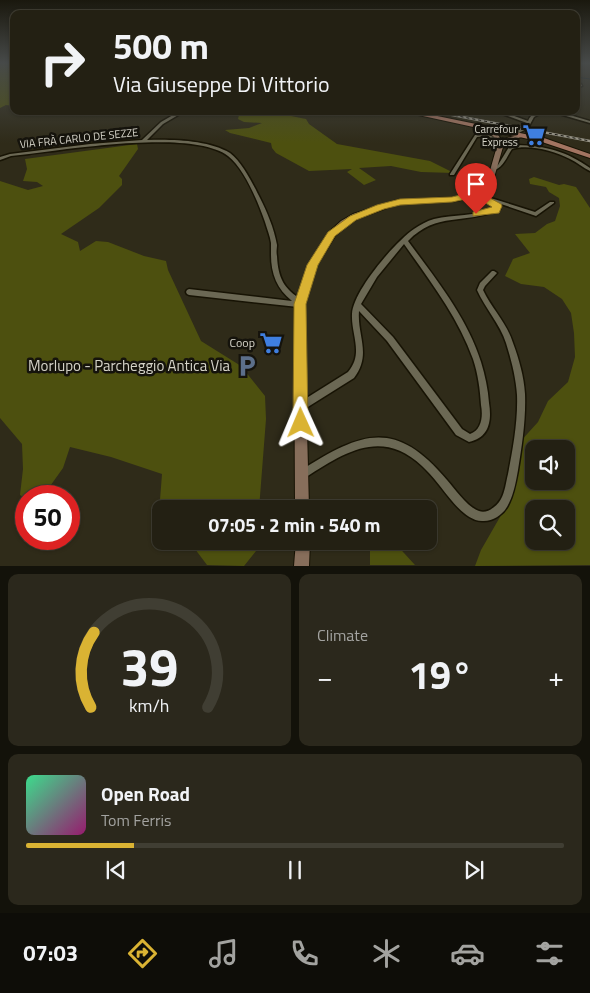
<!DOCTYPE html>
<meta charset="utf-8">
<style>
body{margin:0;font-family:"Titillium Web",sans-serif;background:#2b281c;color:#f1f3f6;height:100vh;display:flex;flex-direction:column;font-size:19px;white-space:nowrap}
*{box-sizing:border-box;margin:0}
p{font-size:16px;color:#a3a3a0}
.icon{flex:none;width:28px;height:28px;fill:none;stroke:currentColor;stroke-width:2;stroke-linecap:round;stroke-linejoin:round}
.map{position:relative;height:566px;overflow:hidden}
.details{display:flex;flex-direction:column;gap:8px;padding:8px;background:#13120a;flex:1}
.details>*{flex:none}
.guide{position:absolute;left:10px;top:10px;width:570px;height:105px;border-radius:10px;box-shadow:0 1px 4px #0004,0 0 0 1px #403e33;background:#232013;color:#f1f3f6;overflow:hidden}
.tools{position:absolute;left:525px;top:440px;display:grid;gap:10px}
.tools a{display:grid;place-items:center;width:50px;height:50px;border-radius:10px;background:#232013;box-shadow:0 1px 4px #0004,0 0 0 1px #403e33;font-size:25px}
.speed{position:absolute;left:15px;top:485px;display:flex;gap:10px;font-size:25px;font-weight:700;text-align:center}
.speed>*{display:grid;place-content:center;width:65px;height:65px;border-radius:50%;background:#232013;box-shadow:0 1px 4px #0004,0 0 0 1px #403e33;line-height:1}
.speed .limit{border:8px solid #d22;background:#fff;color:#111}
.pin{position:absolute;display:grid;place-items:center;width:42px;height:42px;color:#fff;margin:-51px -21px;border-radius:50% 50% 50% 0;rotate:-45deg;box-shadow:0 0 5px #0007}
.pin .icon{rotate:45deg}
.me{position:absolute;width:55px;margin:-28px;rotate:359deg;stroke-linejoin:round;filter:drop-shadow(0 0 4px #0008)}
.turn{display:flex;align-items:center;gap:18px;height:105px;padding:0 20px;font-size:22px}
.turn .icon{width:65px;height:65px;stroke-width:2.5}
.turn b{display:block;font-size:35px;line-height:42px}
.big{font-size:38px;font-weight:700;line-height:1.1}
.details .tile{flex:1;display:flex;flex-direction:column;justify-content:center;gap:8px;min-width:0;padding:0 18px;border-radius:10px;background:#2b281c}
.details .dial{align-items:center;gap:0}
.dial svg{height:130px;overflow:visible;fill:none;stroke:#403e33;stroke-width:7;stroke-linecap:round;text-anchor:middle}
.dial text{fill:#f1f3f6;stroke:none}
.song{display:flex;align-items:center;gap:15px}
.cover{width:60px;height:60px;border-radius:8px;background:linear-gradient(135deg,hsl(150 70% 55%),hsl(320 70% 35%))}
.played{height:5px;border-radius:2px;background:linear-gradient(90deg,#dab333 20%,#403e33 20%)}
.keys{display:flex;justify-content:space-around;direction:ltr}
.heat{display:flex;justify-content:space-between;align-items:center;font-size:28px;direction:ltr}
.details .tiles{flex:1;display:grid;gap:8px;grid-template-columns:1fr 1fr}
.tile:last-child{grid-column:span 2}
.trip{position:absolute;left:152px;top:500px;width:285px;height:50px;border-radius:10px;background:#232013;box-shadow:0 1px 4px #0004,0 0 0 1px #403e33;font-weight:700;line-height:50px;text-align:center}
.dock{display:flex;height:80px;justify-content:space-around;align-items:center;background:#0e0d08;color:#a3a3a0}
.dock .icon{width:35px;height:35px}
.dock .active{color:#dab333}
.dock b{font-size:22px;color:#f1f3f6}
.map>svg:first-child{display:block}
</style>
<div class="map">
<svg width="590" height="566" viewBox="0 0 590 566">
<rect width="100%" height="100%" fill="#2f2b19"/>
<path fill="#4d500f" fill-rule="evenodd" d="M0,63H14V106L6,105L0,108Z
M267,111H277L276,113L306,119L309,124L337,144L430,161L454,173L421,172L391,166L359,168L376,180L364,185L347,172L352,169L309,171L276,153L272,148L271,143L230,133L225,130L249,128L262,123L244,122L238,119L239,115C248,110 258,115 267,111Z
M137,144L138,149L119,176L122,179V185L99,208L61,234L78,242L80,251L96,241L108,242L144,256L166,261L168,270L201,341L241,366L265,396L266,419L259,509H166L160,500L162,474L111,457L70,447L63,468L43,496H26V499L20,495L23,469L22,444L0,418V181L28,190L43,186L37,182L23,181L27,169L25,159Z
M534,177L559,185L564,184L576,187L590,208V565L475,566L481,550L504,510L519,443L538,422L548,401L568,382L575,357L574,333L571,313L562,299L544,287L521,284L505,276L513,259L530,253L515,234L535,233L547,224L555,221L560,206L559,198L549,192L546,187L530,184L529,179ZM534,449H566V481H534ZM534,509H566V541H534Z
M189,541H256V551L244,566L207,565Z
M370,541H393L415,565H370Z"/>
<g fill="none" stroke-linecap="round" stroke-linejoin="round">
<path stroke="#0e1d23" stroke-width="1" d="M576,77L590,79"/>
<defs>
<path id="street" d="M581,84L582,86L576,87V85Z
M180,111H185L163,124L147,140C171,139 209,140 230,153C242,162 253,184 260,198C267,212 274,228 277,245C277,248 276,252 277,256C278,278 284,289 302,300L303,302L300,306L298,307L189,295L187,294L186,292L187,290L189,289L292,301C277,289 271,274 271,255C271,251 271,247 271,243C270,236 267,229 265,222C258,202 244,168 228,156C198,133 104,145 67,149C55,151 42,152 29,154C23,155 17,155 11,156C7,157 4,159 0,160V157L10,154L90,144L142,140L161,122Z
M494,111H500L528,121C531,114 536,111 545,111L534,117L528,128L515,135L513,134L514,133L525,126L527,123Z
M549,111H556L590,121V123Z
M411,112L431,113L433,114L431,115L412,114L410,113Z
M486,134L501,140L499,141L486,136L477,137L454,175H450V174L475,135Z
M517,145C546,146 566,151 590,168V171C583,168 577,162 570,159C554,151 529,144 512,149C506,158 503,169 491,171V169L498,165L509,147Z
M475,193C482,193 487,198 494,199L535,212L550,202H554V203L536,216L498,203L500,209L499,210C465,225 437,211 408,241C435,278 467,317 481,362C485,375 488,389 489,403C492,421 489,438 469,442L456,435L387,341L359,311C357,336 372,354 354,378L303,410L300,411L297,410L296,407L297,404L348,372C364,353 351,335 352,314C353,291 395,242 414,229C420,225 427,221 434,219C454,214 475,217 494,208L493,204L475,195ZM404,244C430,281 458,317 473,359C478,374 480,389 481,405C483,416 482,430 470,434L462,429L393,337L361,304L377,277Z
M492,271H494L497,273L485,286L483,290C492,309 507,323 513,343C519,359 524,377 525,394C526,419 522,446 518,470C516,481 514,493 509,503C505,513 494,522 482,521C470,521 459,509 452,501C442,489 433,476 422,466C382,428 345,452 306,477L303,479L300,477L298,474L300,471C361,432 395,418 447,480C455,489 467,507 479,511C488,514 497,506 501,499C505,492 506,482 508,474C513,448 518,421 517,395C516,378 511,359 506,343C500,324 485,308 477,290L480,283Z"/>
<path id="secondary" d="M483,127C492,127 499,134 502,142L507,138L522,134L525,136L511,140L503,147L493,181L487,190L476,196L457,201L398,204L359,218L347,225L335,236L317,265L304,307L309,509H295L294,307L309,265L329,232L341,221L353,214L397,200L457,197L472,193L483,188L487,181L497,146L494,137L483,129Z
M296,541H310L309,566H294Z"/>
<path id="primary" d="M400,111H413L544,138L590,154V158L542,142Z"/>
</defs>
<use href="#street" stroke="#171304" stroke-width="3"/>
<use href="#secondary" stroke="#171304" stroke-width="2"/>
<use href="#primary" stroke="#171304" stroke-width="2"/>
<use href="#street" fill="#6b6854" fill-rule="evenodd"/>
<use href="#secondary" fill="#876e5b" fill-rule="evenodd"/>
<use href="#primary" fill="#a27461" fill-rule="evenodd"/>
<defs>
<path id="rail" d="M431,111L590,141"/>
</defs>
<use href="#rail" stroke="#989588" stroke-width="2.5"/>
<use href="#rail" stroke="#15130c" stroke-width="1" stroke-dasharray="3" stroke-linecap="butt"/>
</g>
<linearGradient id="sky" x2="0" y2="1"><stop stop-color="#1a180e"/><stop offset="0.44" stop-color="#474a49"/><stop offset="1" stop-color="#474a49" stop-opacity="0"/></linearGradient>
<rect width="590" height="143" fill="url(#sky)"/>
<path fill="#dab333" stroke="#8e7421" d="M477,191L501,204L502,206L499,213L473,216V212L492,207L476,197L452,202L400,205L384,209L356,220L335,236L318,265L306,304L308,423L306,429L301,431L295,429L293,423L294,304L307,265L328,232L350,216L377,205L400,199L452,197Z"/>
<defs>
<symbol id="supermarket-bare" viewBox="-9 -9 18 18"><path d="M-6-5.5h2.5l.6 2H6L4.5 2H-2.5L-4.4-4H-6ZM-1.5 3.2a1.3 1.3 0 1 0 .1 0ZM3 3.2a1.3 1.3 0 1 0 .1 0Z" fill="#3f7fe0" stroke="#15130c" stroke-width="2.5" paint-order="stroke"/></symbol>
<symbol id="parking-bare" viewBox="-9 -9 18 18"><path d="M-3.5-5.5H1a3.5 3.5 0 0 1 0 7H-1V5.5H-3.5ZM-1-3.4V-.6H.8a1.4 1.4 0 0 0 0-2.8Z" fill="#5c6f8a" stroke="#15130c" stroke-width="2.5" paint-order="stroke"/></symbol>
</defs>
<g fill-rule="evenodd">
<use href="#supermarket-bare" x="518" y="119" width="32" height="32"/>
<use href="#supermarket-bare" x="255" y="327" width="32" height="32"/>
<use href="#parking-bare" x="231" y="350" width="32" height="32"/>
</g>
<g text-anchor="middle" stroke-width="5" stroke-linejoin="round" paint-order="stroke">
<g font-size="11" fill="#d5d3c8" stroke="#15130c" text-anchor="end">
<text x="518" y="133">Carrefour<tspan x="518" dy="13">Express</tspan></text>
</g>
<g font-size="11" fill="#d5d3c8" stroke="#15130c">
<text transform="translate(79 138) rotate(-6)" y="4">VIA FRÀ CARLO DE SEZZE</text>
</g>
<g font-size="12" fill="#d5d3c8" stroke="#15130c" text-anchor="end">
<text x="255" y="347">Coop</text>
</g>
<g font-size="15" fill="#d5d3c8" stroke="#15130c" text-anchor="end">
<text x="230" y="371">Morlupo - Parcheggio Antica Via</text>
</g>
</g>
</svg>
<div class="tools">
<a><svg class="icon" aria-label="sound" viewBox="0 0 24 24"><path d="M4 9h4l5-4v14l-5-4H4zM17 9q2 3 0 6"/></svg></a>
<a><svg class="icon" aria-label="search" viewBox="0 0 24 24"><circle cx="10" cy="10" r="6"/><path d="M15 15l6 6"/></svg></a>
</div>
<div class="speed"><div class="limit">50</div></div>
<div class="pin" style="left:476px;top:214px;background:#d93025"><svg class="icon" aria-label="arrive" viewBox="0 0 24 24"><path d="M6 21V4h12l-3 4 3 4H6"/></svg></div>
<svg class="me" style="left:301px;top:423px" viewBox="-20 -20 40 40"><path d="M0-17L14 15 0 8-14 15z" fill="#dab333" stroke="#fff" stroke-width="4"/></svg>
<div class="trip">07:05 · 2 min · 540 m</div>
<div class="guide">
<div class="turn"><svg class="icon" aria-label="right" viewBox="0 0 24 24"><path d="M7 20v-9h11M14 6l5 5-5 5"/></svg><div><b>500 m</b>Via Giuseppe Di Vittorio</div></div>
</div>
</div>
<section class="details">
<div class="tiles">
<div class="tile dial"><svg viewBox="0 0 100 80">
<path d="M14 69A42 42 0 1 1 86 69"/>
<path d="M14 69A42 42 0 0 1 16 23" stroke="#dab333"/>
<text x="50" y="56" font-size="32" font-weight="700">39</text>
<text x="50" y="72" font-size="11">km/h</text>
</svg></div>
<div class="tile"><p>Climate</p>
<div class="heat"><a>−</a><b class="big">19°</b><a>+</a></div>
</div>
<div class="tile">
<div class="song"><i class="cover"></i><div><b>Open Road</b><p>Tom Ferris</p></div></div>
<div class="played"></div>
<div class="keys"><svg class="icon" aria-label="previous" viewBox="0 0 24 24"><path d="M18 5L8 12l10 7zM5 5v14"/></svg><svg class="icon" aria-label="pause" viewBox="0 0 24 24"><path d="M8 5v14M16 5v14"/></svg><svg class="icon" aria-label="next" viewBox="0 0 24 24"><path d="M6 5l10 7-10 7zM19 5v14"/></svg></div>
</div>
</div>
</section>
<nav class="dock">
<b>07:03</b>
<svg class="icon active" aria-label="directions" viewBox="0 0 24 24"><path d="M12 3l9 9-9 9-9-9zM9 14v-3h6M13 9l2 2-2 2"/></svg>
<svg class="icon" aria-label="music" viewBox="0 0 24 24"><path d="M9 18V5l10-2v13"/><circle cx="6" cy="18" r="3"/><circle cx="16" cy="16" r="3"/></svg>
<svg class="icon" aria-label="phone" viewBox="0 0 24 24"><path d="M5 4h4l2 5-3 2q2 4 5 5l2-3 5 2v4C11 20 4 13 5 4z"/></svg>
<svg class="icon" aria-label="climate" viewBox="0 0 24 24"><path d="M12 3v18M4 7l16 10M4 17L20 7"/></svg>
<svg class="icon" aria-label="car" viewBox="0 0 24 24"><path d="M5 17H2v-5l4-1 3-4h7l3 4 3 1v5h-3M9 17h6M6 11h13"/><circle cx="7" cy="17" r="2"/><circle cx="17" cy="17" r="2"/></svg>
<svg class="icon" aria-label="filters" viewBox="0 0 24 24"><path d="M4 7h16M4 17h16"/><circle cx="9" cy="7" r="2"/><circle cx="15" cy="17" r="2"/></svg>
</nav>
